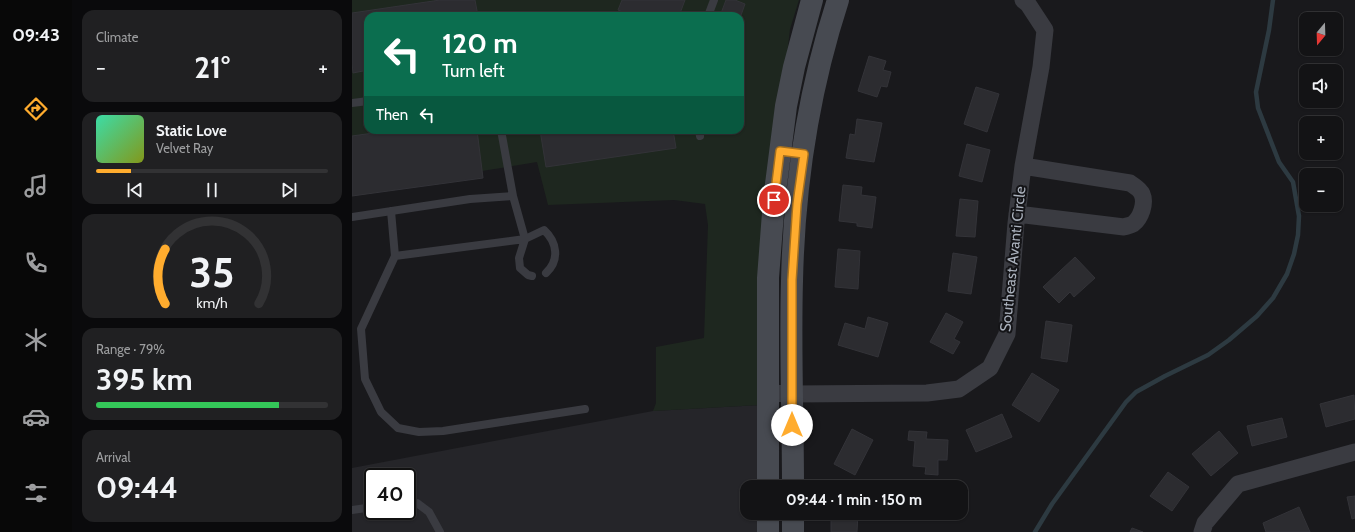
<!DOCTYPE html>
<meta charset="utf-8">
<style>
body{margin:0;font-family:Cabin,sans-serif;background:#202022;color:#f1f3f6;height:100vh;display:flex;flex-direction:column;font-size:15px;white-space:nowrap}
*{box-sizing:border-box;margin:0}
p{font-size:13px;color:#9d9ea0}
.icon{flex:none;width:22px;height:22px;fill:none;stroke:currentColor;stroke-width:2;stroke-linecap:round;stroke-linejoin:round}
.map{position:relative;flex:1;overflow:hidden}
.side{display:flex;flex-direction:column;gap:10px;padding:10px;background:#0a0a0c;width:280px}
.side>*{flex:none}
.banner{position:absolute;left:12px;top:12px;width:380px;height:122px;border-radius:12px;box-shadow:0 1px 3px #0004,0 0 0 1px #323234;background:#0b6e4f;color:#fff;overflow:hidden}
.needle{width:26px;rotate:199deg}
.fabs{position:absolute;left:947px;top:12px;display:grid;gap:8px}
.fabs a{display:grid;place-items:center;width:44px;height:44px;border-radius:8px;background:#131315;box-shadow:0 1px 3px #0004,0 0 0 1px #323234;font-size:20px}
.speed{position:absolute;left:12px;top:468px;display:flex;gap:8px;font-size:20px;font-weight:700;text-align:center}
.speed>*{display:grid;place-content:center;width:52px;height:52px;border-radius:50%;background:#131315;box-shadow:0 1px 3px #0004,0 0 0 1px #323234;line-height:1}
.speed .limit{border:2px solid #111;border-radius:6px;background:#fff;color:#111}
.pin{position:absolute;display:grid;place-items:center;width:34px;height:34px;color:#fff;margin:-17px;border:2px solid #fff;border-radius:50%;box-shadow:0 1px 4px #0007}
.me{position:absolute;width:44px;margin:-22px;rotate:0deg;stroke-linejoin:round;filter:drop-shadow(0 0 3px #0008)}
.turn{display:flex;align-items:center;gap:14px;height:84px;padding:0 12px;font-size:18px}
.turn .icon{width:52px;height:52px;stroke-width:2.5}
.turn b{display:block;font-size:28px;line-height:34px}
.then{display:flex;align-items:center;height:38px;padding:0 12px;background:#0003;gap:8px;font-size:15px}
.big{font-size:30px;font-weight:700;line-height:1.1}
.side .card{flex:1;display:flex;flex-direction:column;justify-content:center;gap:6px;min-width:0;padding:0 14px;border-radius:12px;background:#202022}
.side .dial{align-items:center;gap:0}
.dial svg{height:104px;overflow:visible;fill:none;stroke:#323234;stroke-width:7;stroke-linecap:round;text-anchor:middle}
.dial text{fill:#f1f3f6;stroke:none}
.song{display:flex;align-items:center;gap:12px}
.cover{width:48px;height:48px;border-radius:6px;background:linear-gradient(135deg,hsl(160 70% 55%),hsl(70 70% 35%))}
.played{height:4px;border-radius:2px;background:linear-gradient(90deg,#ffac2e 15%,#323234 15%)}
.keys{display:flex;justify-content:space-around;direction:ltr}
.heat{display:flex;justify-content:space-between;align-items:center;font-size:22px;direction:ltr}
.charge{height:6px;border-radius:3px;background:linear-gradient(90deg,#34c759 79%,#323234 0)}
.trip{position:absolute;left:388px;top:480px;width:228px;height:40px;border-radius:12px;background:#131315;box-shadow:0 1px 3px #0004,0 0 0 1px #323234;font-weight:700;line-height:40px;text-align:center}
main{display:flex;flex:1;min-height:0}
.tabs{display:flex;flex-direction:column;width:72px;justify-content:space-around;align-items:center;background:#080808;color:#9d9ea0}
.tabs .icon{width:28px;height:28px}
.tabs .current{color:#ffac2e}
.tabs b{font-size:18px;color:#f1f3f6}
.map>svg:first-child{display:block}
</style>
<main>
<nav class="tabs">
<b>09:43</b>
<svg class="icon current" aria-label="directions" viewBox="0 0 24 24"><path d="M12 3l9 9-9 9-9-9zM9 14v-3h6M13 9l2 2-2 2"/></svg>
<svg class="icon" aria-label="music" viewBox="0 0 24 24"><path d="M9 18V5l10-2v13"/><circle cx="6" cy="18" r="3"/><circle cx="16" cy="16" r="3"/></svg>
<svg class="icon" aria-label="phone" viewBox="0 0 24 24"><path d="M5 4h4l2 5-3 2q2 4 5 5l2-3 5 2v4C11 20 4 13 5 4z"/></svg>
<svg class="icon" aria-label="climate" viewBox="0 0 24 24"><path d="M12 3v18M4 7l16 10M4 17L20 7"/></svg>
<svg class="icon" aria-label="car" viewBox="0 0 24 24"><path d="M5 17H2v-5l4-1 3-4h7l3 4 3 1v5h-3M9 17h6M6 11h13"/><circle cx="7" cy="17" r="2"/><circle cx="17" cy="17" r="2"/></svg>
<svg class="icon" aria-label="filters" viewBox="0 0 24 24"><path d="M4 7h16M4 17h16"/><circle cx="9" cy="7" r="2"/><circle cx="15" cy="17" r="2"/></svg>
</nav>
<section class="side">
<div class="card"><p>Climate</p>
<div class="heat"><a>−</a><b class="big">21°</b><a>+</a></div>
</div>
<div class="card">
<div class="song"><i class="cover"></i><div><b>Static Love</b><p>Velvet Ray</p></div></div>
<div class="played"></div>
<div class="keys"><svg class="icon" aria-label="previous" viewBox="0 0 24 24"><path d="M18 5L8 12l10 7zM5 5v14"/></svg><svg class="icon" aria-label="pause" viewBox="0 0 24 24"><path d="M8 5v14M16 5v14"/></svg><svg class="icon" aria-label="next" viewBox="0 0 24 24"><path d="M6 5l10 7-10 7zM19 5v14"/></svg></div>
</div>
<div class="card dial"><svg viewBox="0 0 100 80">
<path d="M14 69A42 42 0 1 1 86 69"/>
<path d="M14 69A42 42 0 0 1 14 27" stroke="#ffac2e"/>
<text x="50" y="56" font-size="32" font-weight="700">35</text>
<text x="50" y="72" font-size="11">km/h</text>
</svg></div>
<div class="card"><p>Range · 79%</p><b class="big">395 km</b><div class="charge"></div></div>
<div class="card"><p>Arrival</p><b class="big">09:44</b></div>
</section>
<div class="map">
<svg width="1003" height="532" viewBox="0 0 1003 532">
<rect width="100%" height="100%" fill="#19191c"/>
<path fill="#252529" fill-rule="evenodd" d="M408,405V487H395V513H408V532H0V468L301,411ZM21,477H55V511H21Z"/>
<path fill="#1e271f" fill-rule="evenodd" d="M0,0H447L438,29L434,64L408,405L301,411L304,403V347L352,338L356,225L353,204L322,200L196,205L185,162L0,192ZM16,16H388V130H16Z"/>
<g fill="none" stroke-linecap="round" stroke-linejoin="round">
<path stroke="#2d3a41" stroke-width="4.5" d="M683,532L700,504L774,402L784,392L813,376L856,355L877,340L905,316L921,298L935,274L942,254L946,235L947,216L941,182L927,162L906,108L904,92L917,30L921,0"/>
</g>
<path fill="#2c2c30" stroke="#333338" d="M88,0H123L126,16H16V70L1,73L0,63V13Z
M270,0H333L327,16H281L266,10Z
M374,0H383L393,4L388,18V16H368Z
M517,56L534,61L531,70L539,72L535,87L529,86L525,97L506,91Z
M624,87L647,94L635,132L612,124Z
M505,119L530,123L522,162L494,158L498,134L503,135Z
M43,130H125L131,178L0,196V136Z
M188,130H321L324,148L194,167Z
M615,144L638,150L630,182L607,176Z
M491,185L510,187L509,195L524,197L520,228L505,226V223L487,221Z
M608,199L626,201L623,237L604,236Z
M486,249L508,251L506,289L483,287Z
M601,253L625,257L619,294L596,291Z
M723,257L743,278L722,297L718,292L707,303L691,287Z
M594,313L611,322L602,339L608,342L601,354L578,342Z
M516,317L536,323L526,357L486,345L493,323L513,329Z
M694,321L720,325L715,362L689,358Z
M680,373L707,390L687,422L660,405Z
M1002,395L1003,419L974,427L968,404Z
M650,414L660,437L624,452L614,430Z
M930,418L935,437L900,446L895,426Z
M500,429L521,440L503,475L482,464Z
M557,431L575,432L574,439L596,440L595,460H586V475L573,474L574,467L561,466L563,441L556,440Z
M867,431L886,453L859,476L840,454Z
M816,472L837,487L820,511L798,496Z
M1003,496V518L1000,519L995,497Z
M947,507L958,532H914L911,523Z
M479,513H506L505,532H479Z
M780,528L791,532H778Z"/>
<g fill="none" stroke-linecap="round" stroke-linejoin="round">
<path stroke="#3a3b41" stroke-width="8" d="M356,16L362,0
M0,103L16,101
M149,130L161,196
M347,130L348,136
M39,211L43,256L9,329L13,379L29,412L46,428L67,432L91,431L233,409
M0,217L118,199L161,196L173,239L167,258L168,268L176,275L180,276
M43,256L173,239L192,230C205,242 208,260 194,273
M55,503H65L77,512L88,532
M0,510L21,507"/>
<path stroke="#3a3b41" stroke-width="17" d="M665,214L772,227C775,226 779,225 781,224C789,218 794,203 790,194C788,189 782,186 778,183L671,166
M417,393L440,394L575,393L607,389L638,368L655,334L664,223L671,166L689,67L693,30L676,4L671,0
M850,532L853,523L886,484L1003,452"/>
<path stroke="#474a51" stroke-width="22" d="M416,487V278L422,200L434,106L442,67L460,0
M441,487C441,418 438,349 440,281C442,187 457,89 486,0
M441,513V532
M416,532V513"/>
</g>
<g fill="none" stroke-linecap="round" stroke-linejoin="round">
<defs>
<path id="route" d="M422,200L428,151L452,154L445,204L440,280V425"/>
</defs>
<use href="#route" stroke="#a6701e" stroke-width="10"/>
<use href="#route" stroke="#ffac2e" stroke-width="7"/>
</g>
<g text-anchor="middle" stroke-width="4" stroke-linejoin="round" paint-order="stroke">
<g font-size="15" fill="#aab1bc" stroke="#141417">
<text transform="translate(661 259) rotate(-84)" y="5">Southeast Avanti Circle</text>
</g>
</g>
</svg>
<div class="fabs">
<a><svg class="needle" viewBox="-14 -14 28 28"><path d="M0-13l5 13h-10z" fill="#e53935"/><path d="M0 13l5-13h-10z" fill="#9d9ea0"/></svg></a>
<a><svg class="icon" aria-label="sound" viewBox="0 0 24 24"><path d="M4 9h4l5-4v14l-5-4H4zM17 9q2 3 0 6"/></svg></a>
<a>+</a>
<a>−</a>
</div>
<div class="speed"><div class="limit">40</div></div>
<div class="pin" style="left:422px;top:200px;background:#d93025"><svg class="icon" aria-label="arrive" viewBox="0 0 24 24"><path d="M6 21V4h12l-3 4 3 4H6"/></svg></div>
<svg class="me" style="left:440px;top:425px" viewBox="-20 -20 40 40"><circle r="19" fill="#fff"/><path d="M0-13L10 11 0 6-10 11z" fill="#ffac2e"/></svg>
<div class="trip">09:44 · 1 min · 150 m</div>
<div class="banner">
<div class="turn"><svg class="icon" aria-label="left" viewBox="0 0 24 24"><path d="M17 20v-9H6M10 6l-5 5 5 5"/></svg><div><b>120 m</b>Turn left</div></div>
<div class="then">Then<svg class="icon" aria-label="left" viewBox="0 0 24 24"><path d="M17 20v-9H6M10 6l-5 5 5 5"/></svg></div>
</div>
</div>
</main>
